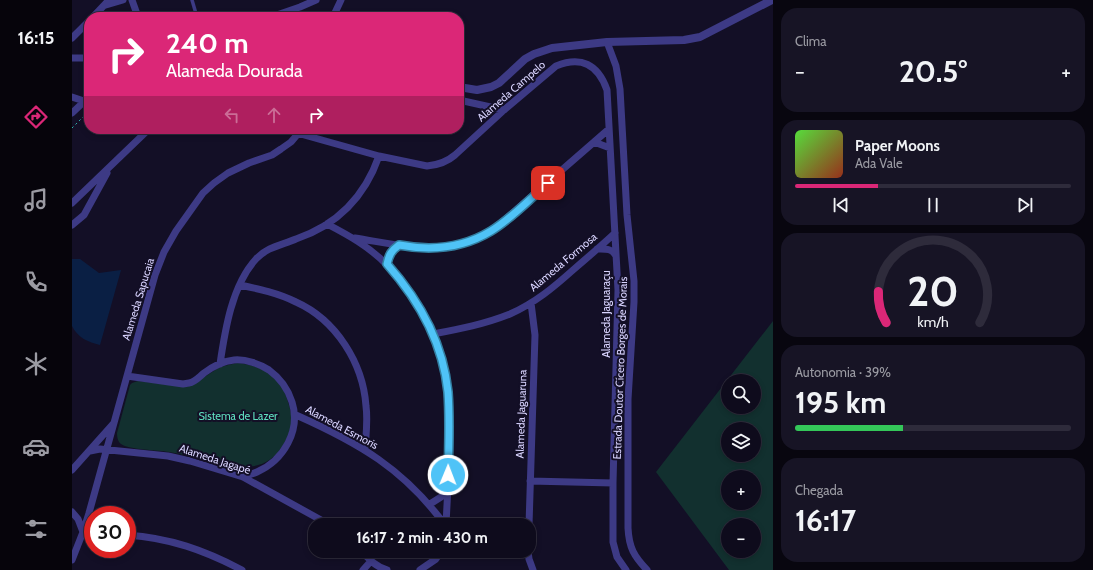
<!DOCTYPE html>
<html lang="pt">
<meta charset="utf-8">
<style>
body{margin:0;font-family:Cabin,sans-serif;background:#171425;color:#f1f3f6;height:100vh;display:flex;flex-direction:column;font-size:15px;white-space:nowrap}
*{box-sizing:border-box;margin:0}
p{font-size:13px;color:#9b9ba3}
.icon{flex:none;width:22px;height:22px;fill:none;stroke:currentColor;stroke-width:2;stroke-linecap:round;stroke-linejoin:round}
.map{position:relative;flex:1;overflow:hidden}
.panel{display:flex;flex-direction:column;gap:8px;padding:8px;background:#08060f;width:320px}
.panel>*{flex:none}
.top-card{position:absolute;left:12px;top:12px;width:380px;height:122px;border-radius:16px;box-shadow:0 2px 6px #0003,0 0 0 1px #2e2b3b;background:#db2777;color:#fff;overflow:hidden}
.tools{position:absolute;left:649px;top:374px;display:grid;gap:8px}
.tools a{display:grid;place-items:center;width:40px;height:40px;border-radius:50%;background:#0e0b1c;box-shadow:0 2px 6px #0003,0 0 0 1px #2e2b3b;font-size:20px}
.speed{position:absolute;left:12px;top:506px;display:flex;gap:8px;font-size:20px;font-weight:700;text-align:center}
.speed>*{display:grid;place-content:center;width:52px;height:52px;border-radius:50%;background:#0e0b1c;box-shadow:0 2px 6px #0003,0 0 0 1px #2e2b3b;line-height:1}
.speed .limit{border:6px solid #d22;background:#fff;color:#111}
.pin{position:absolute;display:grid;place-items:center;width:34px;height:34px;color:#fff;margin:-17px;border-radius:8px;box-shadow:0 2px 6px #0006}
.me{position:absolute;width:44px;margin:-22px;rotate:1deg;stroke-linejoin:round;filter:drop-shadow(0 0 3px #0008)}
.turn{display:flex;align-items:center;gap:14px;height:84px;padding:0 16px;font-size:18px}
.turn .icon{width:52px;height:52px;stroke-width:2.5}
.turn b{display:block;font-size:28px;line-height:34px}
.lanes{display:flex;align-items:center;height:38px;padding:0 16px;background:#0003;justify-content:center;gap:20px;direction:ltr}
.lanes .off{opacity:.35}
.big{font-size:30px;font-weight:800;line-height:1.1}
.panel .tile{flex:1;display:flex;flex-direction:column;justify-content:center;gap:6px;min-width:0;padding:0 14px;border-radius:16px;background:#171425}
.panel .dial{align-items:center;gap:0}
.dial svg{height:104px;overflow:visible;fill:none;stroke:#2e2b3b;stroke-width:7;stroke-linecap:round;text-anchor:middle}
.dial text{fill:#f1f3f6;stroke:none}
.song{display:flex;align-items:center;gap:12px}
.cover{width:48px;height:48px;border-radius:6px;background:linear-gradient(135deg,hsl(110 70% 55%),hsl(10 70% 35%))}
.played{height:4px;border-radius:2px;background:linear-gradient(90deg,#db2777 30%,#2e2b3b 30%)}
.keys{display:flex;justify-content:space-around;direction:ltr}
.heat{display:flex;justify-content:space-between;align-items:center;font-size:22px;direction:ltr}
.charge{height:6px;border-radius:3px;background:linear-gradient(90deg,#34c759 39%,#2e2b3b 0)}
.trip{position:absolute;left:236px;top:518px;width:228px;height:40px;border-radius:16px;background:#0e0b1c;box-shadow:0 2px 6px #0003,0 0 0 1px #2e2b3b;font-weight:800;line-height:40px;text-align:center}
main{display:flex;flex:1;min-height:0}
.tabs{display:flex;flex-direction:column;width:72px;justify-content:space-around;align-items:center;background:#06040b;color:#9b9ba3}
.tabs .icon{width:28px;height:28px}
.tabs .selected{color:#db2777}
.tabs b{font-size:18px;color:#f1f3f6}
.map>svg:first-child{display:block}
</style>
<main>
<nav class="tabs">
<b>16:15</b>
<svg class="icon selected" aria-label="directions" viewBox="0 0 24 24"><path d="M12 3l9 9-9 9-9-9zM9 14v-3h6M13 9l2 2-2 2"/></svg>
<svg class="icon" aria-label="music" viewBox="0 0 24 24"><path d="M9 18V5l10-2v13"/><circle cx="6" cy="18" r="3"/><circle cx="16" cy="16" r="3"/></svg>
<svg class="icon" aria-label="phone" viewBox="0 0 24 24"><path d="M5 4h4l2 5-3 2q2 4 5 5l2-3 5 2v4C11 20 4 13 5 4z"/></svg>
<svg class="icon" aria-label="climate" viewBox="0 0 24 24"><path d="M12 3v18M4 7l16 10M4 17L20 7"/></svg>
<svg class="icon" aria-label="car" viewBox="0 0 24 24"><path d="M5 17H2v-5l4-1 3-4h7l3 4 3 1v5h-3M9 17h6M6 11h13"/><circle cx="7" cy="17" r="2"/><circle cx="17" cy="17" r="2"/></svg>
<svg class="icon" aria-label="filters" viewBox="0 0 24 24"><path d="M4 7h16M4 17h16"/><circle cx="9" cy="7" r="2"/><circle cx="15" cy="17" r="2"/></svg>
</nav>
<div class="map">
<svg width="701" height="570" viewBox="0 0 701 570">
<rect width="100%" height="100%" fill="#130f26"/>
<path fill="#12302f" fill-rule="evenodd" d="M701,321V570H657L584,472ZM656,381H682V407H656ZM656,429H682V455H656ZM656,477H682V503H656ZM656,525H682V551H656Z
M165,363C186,365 207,374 214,396C221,416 223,426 211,445C187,487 133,457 97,452C86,450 57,450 49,444C46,442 45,437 45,433L58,385L60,383L66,381L114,387L120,385L148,367Z"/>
<path fill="#0a1f44" d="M0,259H8L27,273L49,270L28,345C16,342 6,338 0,326Z"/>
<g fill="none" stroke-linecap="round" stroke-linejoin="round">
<path stroke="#2fb8b0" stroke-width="1" stroke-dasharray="2 3" stroke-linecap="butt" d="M0,128L17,111"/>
<path stroke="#3d3a85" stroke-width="3.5" d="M120,0L125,17"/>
<path stroke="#3d3a85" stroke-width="7" d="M60,0L66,17
M34,5L51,0
M21,17L37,0
M199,17L228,7L244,0
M261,17L269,0
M0,38L17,21
M535,42L544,66L548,89L555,215L562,281V302L556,399V528C557,548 562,556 575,570
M0,58H17
M0,97L12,101
M387,100L432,110
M0,113L17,97
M225,133L307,156L355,166C366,165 375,162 383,155L432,110L484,66C509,56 526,64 535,90L546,290L541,483V542L545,557L554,570
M522,142L538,148
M0,203L77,129
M255,224C276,235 298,247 315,265C348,298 371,345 376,391C380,435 376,481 374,525
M0,225L12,215L35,173
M283,238C339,247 380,260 429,223L537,129
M525,249C533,249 540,248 544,256
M315,264L318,252L327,245
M168,285C187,289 206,293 224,302C264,320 291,363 294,406C296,421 294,435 293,449
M361,334C388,329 413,324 438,314C463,303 482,287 501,270C515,258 529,246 543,233
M148,364C153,330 160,285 184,259C195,247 210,245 224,239C265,225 293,196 307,156
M55,376L111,384L117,383C123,382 127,377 132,373C140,367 152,361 162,360C174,359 188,364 197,370C208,378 216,389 220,402C229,430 212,460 185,472C181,474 175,475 171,477
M224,415C287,443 332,469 373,525
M18,451L28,449L96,456L118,461L171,477L258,525
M0,470L41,424
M458,481L541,483
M358,504L369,497L376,490
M0,512L6,519L11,532L21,533
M457,525L463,335L459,303
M55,535C98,538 132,550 170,570
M289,551C297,559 304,567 315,570
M456,551L457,559L461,570
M0,560L11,532L17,513L83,275L92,252L104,231L131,193L142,183L156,173L177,163L200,155L209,149L219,142L230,129
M291,570L299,561
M348,570L364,559L369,551"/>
<path stroke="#3d3a85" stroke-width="8" d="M387,87L405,90L419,87L427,83L453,59L462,54L480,48L535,42L612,40L628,37L700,0"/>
</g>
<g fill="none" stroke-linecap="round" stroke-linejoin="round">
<defs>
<path id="route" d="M376,475C377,447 378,419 376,392C371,343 347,300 315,264C317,255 319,251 327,245C359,251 391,248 419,231C439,219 459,198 476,183"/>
</defs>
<use href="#route" stroke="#337fa1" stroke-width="10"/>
<use href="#route" stroke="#4fc3f7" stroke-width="7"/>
</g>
<g text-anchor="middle" stroke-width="4" stroke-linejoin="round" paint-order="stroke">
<g font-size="11" fill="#d9d4ff" stroke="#130f26">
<text transform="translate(439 91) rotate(-41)" y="4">Alameda Campelo</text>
<text transform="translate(491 262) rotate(-40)" y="4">Alameda Formosa</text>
<text transform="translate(66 299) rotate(-73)" y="4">Alameda Sapucaia</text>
<text transform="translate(534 314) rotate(-90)" y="4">Alameda Jaguaraçu</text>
<text transform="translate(548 368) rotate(-88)" y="4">Estrada Doutor Cícero Borges de Morais</text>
<text transform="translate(449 414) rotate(-88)" y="4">Alameda Jaguaruna</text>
<text transform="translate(270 427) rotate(28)" y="4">Alameda Esmoris</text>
<text transform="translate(143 459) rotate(18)" y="4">Alameda Jagapé</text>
</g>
<g font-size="11" fill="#5fe0c0" stroke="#130f26">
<text x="166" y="420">Sistema de Lazer</text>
</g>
</g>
</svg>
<div class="tools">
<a><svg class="icon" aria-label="search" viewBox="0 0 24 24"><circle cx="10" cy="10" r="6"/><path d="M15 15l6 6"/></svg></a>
<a><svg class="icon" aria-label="layers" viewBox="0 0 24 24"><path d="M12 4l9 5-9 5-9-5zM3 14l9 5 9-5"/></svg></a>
<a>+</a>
<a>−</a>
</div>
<div class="speed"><div class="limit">30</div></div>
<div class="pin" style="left:476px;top:183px;background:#d93025"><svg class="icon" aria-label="arrive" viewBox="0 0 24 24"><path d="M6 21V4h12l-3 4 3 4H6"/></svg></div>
<svg class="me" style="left:376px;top:475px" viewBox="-20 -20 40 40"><circle r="17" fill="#4fc3f7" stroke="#fff" stroke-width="3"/><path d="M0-11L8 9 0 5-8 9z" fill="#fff"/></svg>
<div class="trip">16:17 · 2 min · 430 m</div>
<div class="top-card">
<div class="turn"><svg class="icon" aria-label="right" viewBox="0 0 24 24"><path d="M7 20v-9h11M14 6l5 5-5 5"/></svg><div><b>240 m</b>Alameda Dourada</div></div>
<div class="lanes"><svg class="icon off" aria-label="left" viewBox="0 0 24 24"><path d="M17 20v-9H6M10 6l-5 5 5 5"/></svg><svg class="icon off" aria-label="ahead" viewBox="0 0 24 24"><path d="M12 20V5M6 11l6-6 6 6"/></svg><svg class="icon" aria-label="right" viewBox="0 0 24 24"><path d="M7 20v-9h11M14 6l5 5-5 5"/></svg></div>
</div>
</div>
<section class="panel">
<div class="tile"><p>Clima</p>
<div class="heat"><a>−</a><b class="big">20.5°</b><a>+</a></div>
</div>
<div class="tile">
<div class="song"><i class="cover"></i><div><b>Paper Moons</b><p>Ada Vale</p></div></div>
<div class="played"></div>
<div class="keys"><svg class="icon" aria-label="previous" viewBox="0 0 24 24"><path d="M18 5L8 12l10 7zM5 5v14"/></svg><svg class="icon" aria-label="pause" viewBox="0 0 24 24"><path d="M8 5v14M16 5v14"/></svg><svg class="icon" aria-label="next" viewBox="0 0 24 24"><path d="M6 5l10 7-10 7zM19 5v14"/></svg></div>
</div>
<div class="tile dial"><svg viewBox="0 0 100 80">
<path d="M14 69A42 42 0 1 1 86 69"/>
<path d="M14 69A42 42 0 0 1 8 45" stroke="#db2777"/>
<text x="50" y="56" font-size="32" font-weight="700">20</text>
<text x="50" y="72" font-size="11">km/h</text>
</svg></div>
<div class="tile"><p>Autonomia · 39%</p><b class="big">195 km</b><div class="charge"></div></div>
<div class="tile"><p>Chegada</p><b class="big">16:17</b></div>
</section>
</main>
